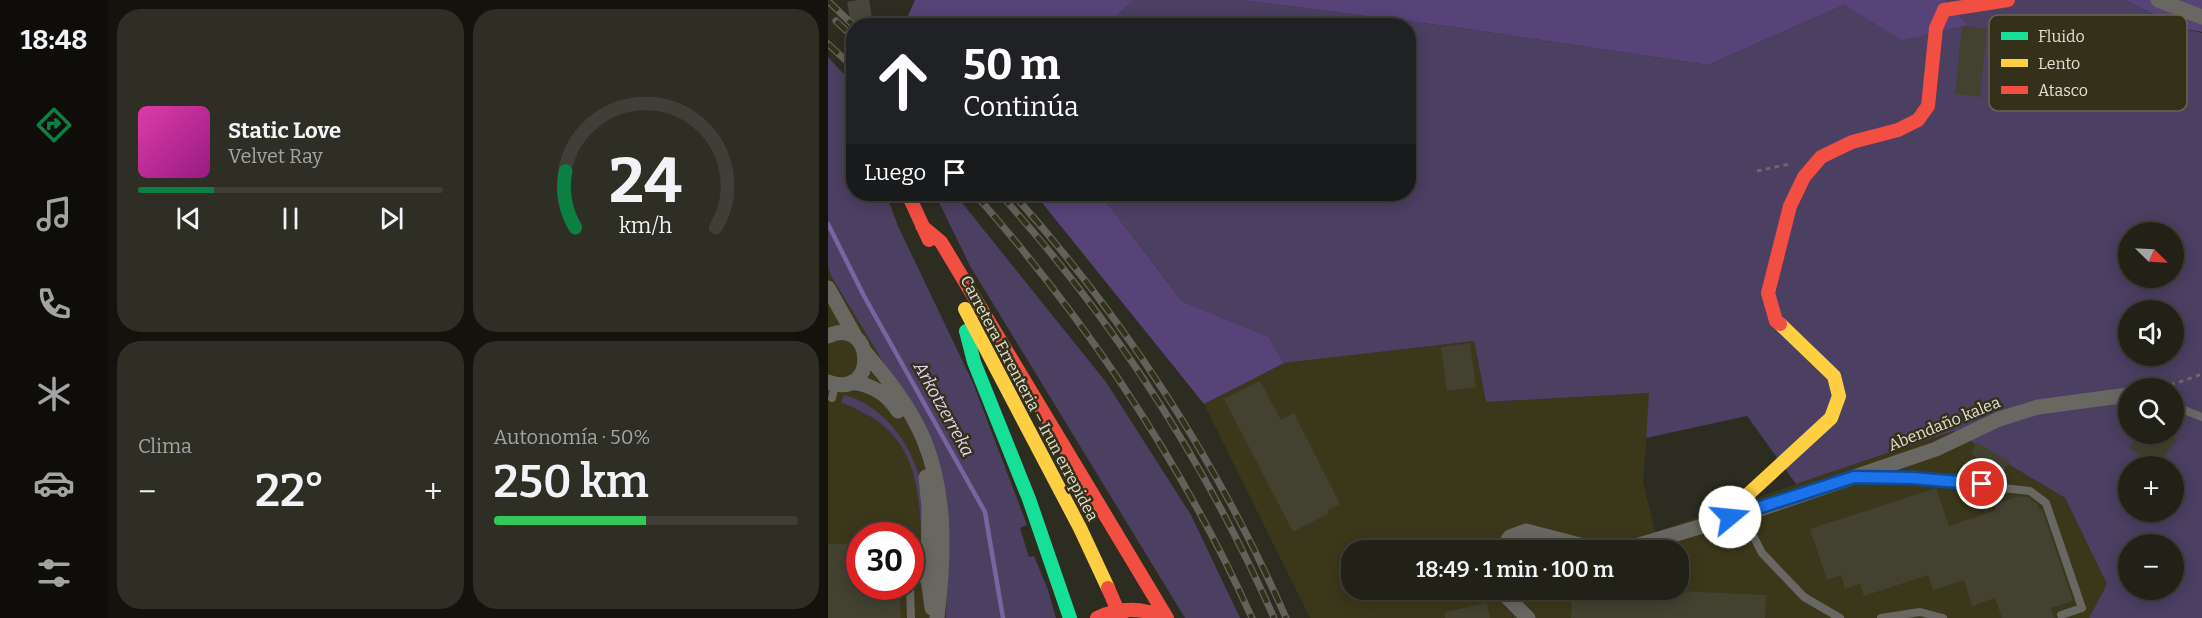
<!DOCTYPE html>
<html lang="es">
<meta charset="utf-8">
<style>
body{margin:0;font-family:Bitter,serif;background:#2e2e25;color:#f1f3f6;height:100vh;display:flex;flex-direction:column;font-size:22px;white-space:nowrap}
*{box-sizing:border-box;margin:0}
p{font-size:20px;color:#a2a3a2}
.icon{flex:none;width:33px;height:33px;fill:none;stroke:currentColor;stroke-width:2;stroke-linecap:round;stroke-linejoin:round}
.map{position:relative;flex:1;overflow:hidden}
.panel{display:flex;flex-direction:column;gap:9px;padding:9px;background:#13120d;width:720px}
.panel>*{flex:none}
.hud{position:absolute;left:18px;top:18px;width:570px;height:183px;border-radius:24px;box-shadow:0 3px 15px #0003,0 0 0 2px #3f3e37;background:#202124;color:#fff;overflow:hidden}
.needle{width:39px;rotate:114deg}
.controls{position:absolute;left:1290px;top:222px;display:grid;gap:12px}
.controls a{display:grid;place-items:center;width:66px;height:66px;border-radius:50%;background:#222118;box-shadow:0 3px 15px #0003,0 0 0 2px #3f3e37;font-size:30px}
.speed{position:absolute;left:18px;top:522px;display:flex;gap:12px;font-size:30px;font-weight:700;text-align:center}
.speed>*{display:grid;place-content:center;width:78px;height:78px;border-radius:50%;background:#222118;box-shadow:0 3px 15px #0003,0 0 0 2px #3f3e37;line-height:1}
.speed .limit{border:9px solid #d22;background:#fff;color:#111}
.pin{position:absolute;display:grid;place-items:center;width:51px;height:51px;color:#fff;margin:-26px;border:3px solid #fff;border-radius:50%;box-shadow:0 2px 6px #0007}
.me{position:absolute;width:66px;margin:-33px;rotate:73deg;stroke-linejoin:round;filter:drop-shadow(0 0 4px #0008)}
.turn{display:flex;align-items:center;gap:21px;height:126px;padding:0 18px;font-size:27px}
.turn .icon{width:78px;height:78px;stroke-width:2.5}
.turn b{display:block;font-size:42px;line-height:51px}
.then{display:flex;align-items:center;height:57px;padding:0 18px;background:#0003;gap:12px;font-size:22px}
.big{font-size:45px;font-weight:600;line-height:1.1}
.panel .widget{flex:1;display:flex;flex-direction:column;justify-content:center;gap:9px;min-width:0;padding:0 21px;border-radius:24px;background:#2e2e25}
.panel .dial{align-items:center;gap:0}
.dial svg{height:156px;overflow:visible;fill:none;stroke:#3f3e37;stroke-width:7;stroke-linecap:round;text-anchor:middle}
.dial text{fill:#f1f3f6;stroke:none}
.song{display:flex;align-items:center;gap:18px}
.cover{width:72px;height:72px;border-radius:9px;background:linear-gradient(135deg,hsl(320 70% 55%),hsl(310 70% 35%))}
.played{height:6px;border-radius:3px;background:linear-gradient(90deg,#0b8043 25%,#3f3e37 25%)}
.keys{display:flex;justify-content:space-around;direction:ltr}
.heat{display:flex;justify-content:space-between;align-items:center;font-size:33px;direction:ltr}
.charge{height:9px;border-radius:4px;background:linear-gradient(90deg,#34c759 50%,#3f3e37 0)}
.panel .tiles{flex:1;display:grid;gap:9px;grid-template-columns:repeat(2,1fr)}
.trip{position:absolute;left:513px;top:540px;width:348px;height:60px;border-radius:24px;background:#222118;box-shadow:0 3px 15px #0003,0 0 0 2px #3f3e37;font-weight:600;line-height:60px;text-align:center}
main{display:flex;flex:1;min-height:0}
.dock{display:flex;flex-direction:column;width:108px;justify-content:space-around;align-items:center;background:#0e0d0a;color:#a2a3a2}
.dock .icon{width:42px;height:42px}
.dock .active{color:#0b8043}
.dock b{font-size:27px;color:#f1f3f6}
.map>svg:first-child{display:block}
</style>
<main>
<nav class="dock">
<b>18:48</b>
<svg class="icon active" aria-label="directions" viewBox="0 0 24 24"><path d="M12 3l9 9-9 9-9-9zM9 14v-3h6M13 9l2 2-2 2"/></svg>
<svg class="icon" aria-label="music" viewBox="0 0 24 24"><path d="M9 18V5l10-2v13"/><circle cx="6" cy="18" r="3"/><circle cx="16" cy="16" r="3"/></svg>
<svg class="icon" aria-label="phone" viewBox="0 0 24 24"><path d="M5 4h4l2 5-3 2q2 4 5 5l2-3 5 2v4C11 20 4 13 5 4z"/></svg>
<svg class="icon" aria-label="climate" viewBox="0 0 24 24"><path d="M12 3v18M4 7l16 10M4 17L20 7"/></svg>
<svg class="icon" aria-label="car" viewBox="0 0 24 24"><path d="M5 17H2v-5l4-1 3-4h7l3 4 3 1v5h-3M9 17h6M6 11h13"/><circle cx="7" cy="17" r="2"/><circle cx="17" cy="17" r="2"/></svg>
<svg class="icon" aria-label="filters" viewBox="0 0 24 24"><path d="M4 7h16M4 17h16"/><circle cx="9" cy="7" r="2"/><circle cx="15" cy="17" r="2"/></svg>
</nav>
<section class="panel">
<div class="tiles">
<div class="widget">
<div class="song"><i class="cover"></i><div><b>Static Love</b><p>Velvet Ray</p></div></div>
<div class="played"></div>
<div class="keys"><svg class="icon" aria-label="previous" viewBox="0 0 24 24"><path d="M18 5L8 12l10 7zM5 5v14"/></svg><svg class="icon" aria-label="pause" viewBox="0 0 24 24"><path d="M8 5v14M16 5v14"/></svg><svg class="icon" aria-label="next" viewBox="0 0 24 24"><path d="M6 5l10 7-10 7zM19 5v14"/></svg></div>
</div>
<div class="widget dial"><svg viewBox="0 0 100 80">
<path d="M14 69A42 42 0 1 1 86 69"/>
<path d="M14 69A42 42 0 0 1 9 40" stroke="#0b8043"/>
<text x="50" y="56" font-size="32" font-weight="700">24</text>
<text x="50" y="72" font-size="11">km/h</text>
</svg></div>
<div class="widget"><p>Clima</p>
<div class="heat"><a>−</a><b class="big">22°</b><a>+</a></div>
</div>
<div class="widget"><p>Autonomía · 50%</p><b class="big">250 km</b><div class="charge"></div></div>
</div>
</section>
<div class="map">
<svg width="1374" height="618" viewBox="0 0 1374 618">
<rect width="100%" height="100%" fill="#2d2c20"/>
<path fill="#3b371b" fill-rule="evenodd" d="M0,267L3,276L97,431L119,558L118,618H0ZM32,536H82V586H32Z
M646,341L658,402L822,393L815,482L827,532L1124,431L1237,498L1279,584L1261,618H482L376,404L456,363ZM524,550H850V590H524Z"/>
<path fill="#4b3f62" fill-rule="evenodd" d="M306,0H413L626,27L880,65L1016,5L1074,39L1140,25L1117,0H1297L1352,28L1374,33V618H1261L1279,584L1237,498L1125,431L968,484L919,416L818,438L821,393L658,402L646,341L456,363L439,337L354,301L272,194H580V26L278,25ZM1300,232H1346V278H1300ZM1300,310H1346V356H1300ZM1300,388H1346V434H1300ZM1300,466H1346V512H1300ZM1300,544H1346V590H1300Z
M0,57L25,84L26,194H58L70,226L145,383L199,525L192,528L201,557L206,556L220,590L228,618H118L119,558L97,431L3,276L0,267Z
M107,194H127L278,382L363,515L412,618H357L142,266Z
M16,395C58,406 88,449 94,491C98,515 94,541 94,566C92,517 96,461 56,426C47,417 31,411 20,405L13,403Z"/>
<path fill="#574378" d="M87,0H306L278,25H76Z
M413,0H1117L1140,25L1074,40L1016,5L880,65L626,27Z
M1297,0H1374V32L1352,28Z
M207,194H272L354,301L440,337L456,363L376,404Z"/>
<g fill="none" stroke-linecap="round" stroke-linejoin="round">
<path stroke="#78649e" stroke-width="4.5" d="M0,224L36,296L157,512L175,618"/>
</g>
<path fill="#434130" d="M1134,26L1159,29L1152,97L1127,94Z
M642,343L648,387L619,391L613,347Z
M432,381L453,420L466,413L512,504L500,510L501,513L465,532L396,399Z
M1311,434H1342L1349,439L1330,466H1327L1301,448Z
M1149,442L1182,462L1175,473L1143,454Z
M1108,488L1121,526L1168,510L1166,504L1192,496L1200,497L1209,504L1211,510L1214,509L1245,601L1223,608L1226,618H1174L1167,598L1144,606L1136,580L1105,590L1100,575L1036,596L1032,584L1017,589L1013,575L999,580L982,529Z
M31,543L26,546L25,550L28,554L31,555L32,586H41V590L71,589L73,618H0V544Z
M744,590H829L938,595L937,618H743Z
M659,603L662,618H617L616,612Z"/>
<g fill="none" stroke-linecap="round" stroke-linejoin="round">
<path stroke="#48473b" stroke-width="22" stroke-dasharray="22 11" stroke-linecap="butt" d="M30,0L34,26"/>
<path stroke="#6a6962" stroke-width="3" stroke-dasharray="4.5 4.5" stroke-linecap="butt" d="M929,171L962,164
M1334,388L1374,374"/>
<path stroke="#686761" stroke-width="8" d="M4,398L7,384
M1346,406L1374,417
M1039,477L1085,478L1202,491L1218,503L1254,608L1233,615
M914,514L934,553L976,597L1012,618
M31,549H32
M82,580L100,578
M82,586L83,618
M1053,618L1092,612L1115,618"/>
<path stroke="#686761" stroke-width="15" d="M1330,0L1374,17
M0,288L28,338
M0,336C46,314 52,401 0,382
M37,352C60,379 82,407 96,440C119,496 116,560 109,618
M24,382C45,385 59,394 70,411
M98,477L101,508L100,578L104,608
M673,550L682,537L698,531L756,546L778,549L801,548L938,507L1108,449L1171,419L1210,407L1300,395
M672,590L700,618"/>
<path stroke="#16e098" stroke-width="14" d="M138,331L146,362L201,499L242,618"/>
<path stroke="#ffcf43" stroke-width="14" d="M137,309L252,528L280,588
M891,521L1003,418L1011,396L1006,376L952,324"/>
<path stroke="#f24e42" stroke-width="14" d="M80,194L101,240
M94,226L113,242L339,618
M952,324L948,321L940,293L962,206L976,177L993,157L1024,142L1070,130L1090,120L1100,106L1108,28L1116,10L1180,0
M269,618C292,607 314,607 337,618"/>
<defs>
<path id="rail" d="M0,1L26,26
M8,21L26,38
M0,44L26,68
M147,194C259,321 354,463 424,618
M172,194C285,319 378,464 446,618
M185,194C297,319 391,464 458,618"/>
</defs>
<use href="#rail" stroke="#63625a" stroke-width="7"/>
<use href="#rail" stroke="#33311a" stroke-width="4.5" stroke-dasharray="14" stroke-linecap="butt"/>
<path stroke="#f24e42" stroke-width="14" d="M280,588L293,618"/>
</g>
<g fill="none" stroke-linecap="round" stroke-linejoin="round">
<defs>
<path id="route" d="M902,517L1026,477L1084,478L1154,484"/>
</defs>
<use href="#route" stroke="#114b97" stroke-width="15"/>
<use href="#route" stroke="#1a73e8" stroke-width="10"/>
</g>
<g text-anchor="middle" stroke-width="5" stroke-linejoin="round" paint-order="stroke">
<g font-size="16" fill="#e1e0d2" stroke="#33311a">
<text transform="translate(202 398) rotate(62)" y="6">Carretera Errenteria – Irun errepidea</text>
<text transform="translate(1116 423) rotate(-22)" y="6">Abendaño kalea</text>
</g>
<g font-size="18" font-style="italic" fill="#dfd4fa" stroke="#33311a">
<text transform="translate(116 409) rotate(61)" y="6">Arkotzerreka</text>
</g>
</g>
<rect x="1161" y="15" width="198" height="96" rx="9" fill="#33311a" stroke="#676651" stroke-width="1.5"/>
<rect x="1173" y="32" width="27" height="8" fill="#16e098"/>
<rect x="1173" y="59" width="27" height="8" fill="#ffcf43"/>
<rect x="1173" y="86" width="27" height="8" fill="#f24e42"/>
<g font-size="16" fill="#e1e0d2">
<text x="1210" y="42">Fluido</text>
<text x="1210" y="69">Lento</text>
<text x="1210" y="96">Atasco</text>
</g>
</svg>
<div class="controls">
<a><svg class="needle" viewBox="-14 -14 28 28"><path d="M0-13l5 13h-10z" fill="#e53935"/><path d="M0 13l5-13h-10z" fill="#a2a3a2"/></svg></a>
<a><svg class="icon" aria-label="sound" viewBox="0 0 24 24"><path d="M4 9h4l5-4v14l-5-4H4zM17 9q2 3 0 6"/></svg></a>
<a><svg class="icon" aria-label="search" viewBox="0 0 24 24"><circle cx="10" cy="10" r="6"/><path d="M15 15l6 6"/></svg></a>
<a>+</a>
<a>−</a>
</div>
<div class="speed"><div class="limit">30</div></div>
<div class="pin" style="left:1154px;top:484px;background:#d93025"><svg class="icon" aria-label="arrive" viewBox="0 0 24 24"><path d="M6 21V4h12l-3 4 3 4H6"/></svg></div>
<svg class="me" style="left:902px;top:517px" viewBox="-20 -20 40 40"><circle r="19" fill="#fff"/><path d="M0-13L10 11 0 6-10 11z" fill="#1a73e8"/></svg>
<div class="trip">18:49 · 1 min · 100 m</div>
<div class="hud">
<div class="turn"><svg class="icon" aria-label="ahead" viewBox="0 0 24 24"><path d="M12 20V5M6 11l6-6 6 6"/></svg><div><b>50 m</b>Continúa</div></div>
<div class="then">Luego<svg class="icon" aria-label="arrive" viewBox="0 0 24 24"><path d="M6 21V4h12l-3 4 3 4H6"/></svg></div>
</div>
</div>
</main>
